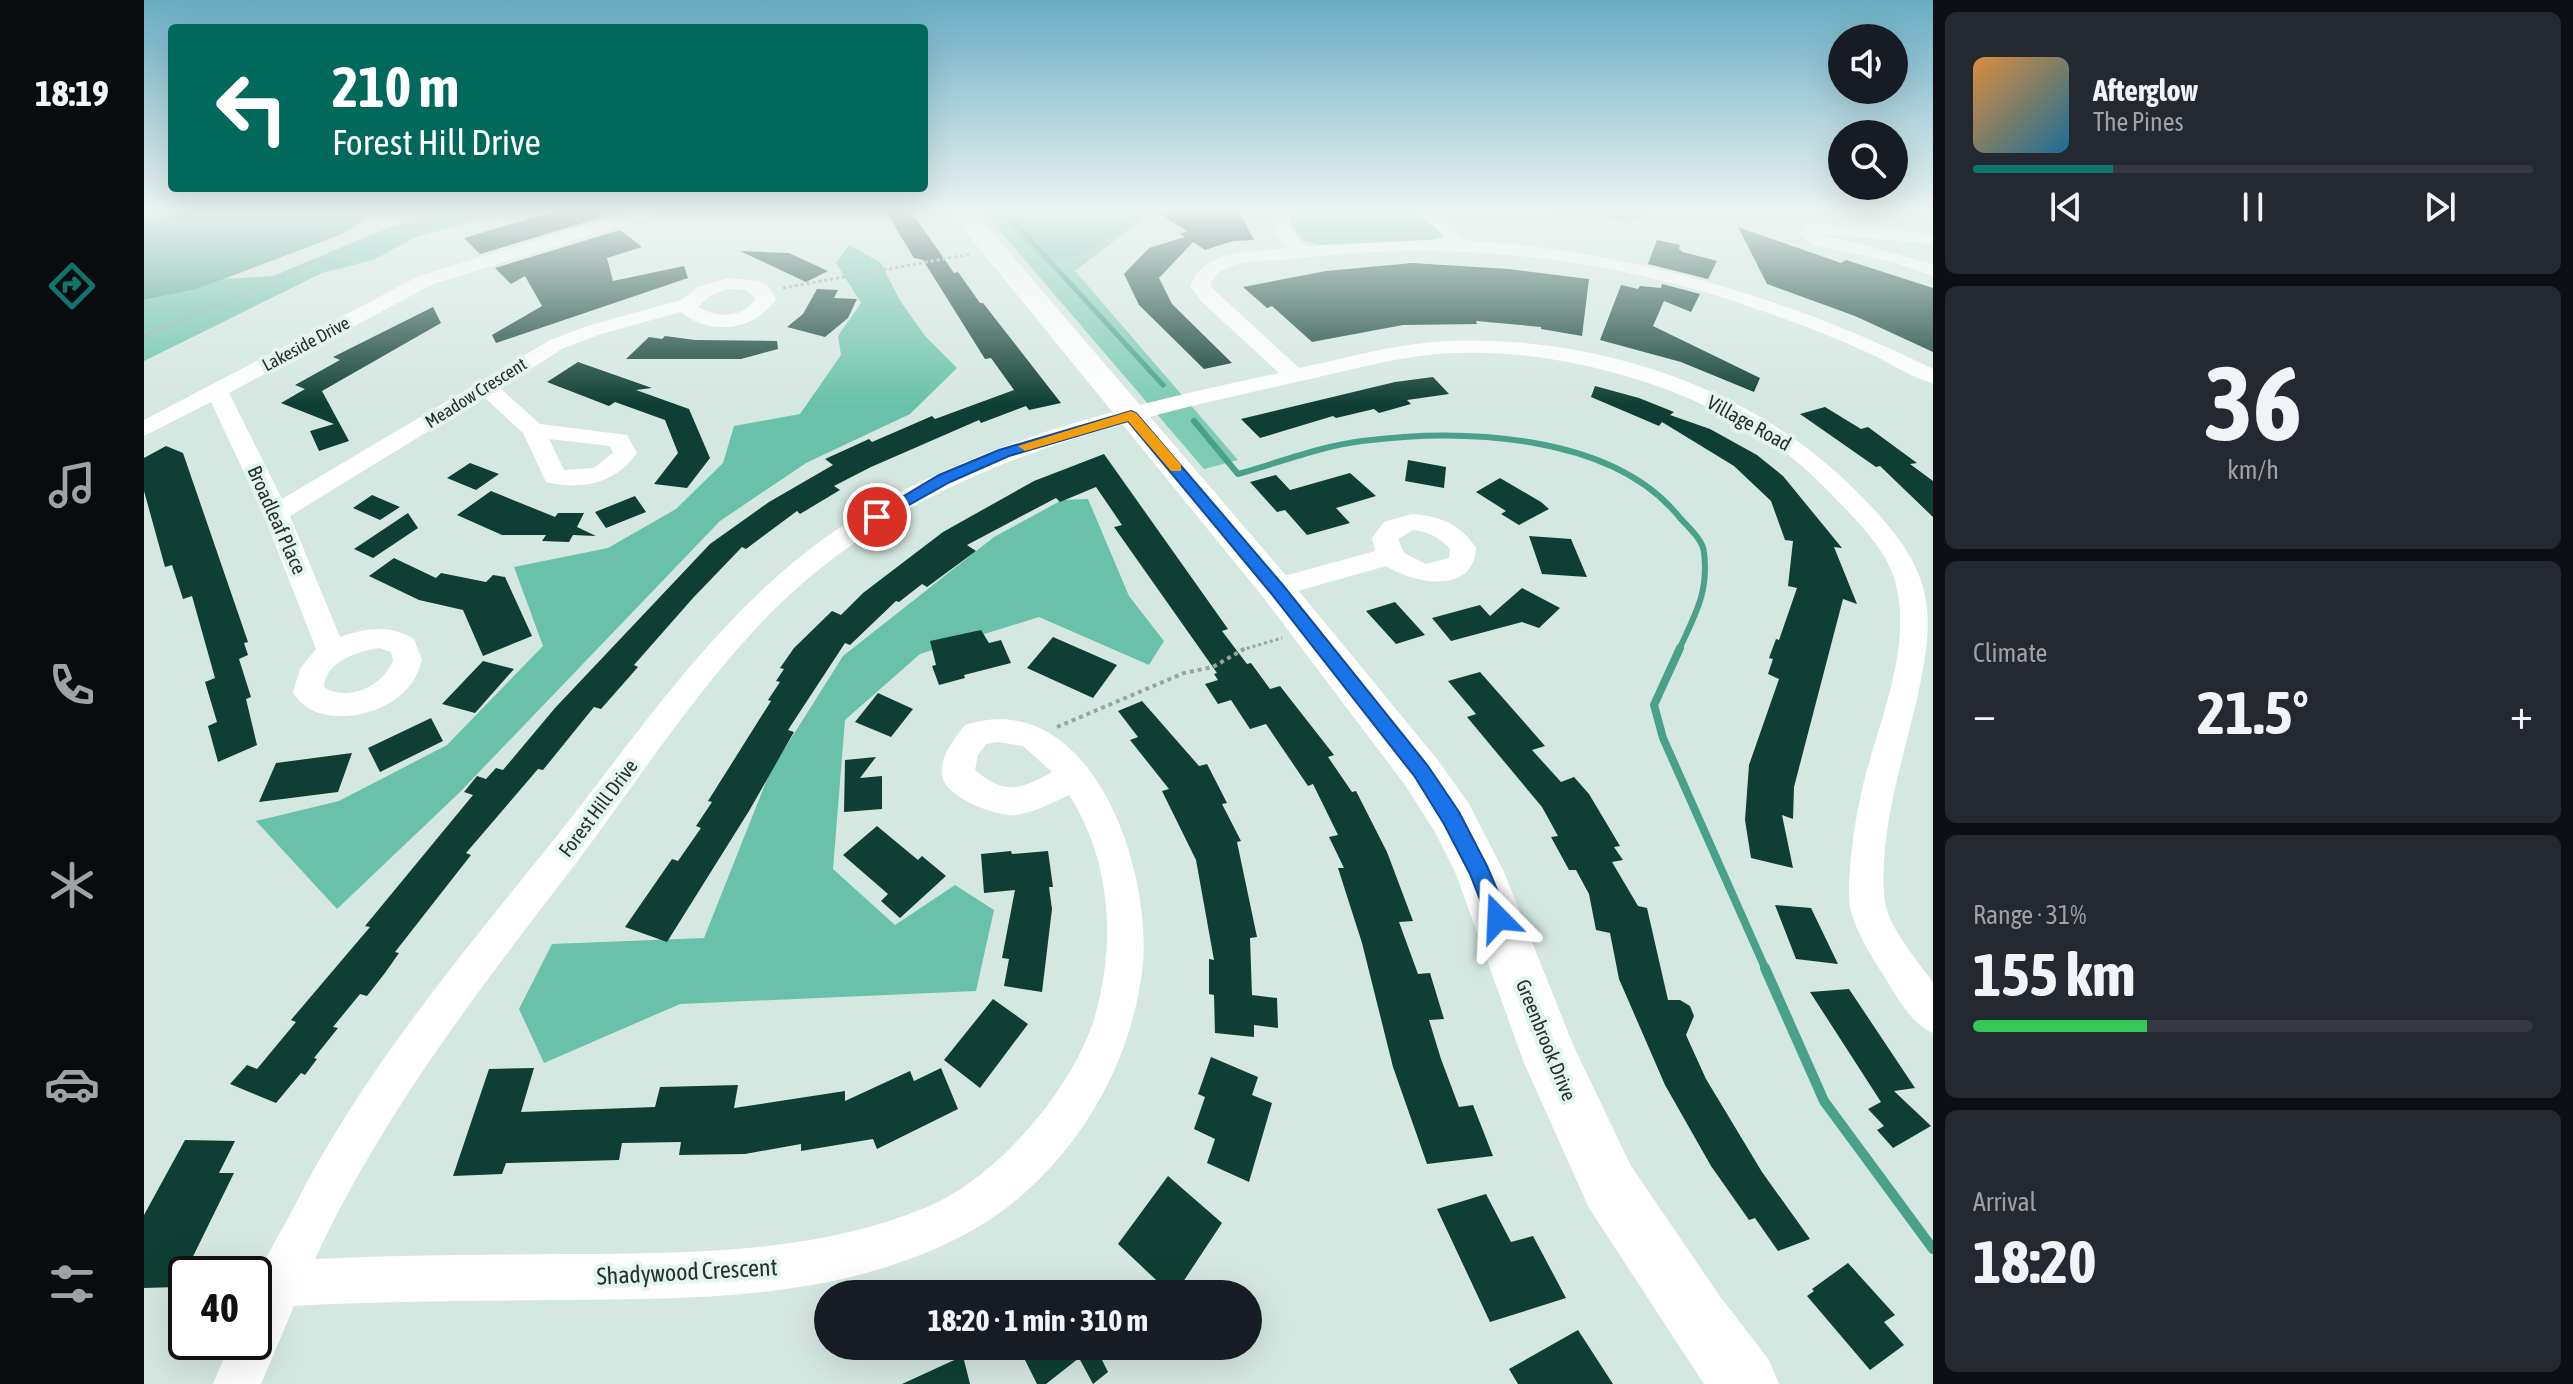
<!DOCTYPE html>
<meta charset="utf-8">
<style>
body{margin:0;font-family:"Asap Condensed",sans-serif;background:#242831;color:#f1f3f6;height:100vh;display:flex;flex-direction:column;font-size:30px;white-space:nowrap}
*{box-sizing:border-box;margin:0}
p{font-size:26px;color:#9ea1a6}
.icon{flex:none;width:44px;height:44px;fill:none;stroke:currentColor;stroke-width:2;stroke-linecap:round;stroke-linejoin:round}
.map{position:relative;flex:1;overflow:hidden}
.panel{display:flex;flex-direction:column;gap:12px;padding:12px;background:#0d0f14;width:640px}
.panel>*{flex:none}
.top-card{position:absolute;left:24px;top:24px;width:760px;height:168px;border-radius:8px;box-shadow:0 8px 32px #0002;background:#00695c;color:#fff;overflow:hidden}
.controls{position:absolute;left:1684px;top:24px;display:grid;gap:16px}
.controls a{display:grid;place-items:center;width:80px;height:80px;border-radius:50%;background:#171b24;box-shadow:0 8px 32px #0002;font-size:40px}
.speed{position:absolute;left:24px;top:1256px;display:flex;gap:16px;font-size:40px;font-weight:700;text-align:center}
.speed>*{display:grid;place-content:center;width:104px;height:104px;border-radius:50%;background:#171b24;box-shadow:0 8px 32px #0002;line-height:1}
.speed .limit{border:4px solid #111;border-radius:12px;background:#fff;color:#111}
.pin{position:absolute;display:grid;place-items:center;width:68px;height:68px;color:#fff;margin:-34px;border:4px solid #fff;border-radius:50%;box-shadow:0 2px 8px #0007}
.me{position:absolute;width:88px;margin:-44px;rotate:339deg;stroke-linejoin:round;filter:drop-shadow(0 0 6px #0008)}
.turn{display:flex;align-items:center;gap:28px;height:168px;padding:0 32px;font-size:36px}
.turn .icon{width:104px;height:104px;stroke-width:2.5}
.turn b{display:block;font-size:56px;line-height:68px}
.big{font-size:60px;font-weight:700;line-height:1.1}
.panel .widget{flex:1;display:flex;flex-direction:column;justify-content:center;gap:12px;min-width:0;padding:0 28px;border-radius:12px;background:#242831}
.panel .dial{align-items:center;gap:0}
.dial b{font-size:104px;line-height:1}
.song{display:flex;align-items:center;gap:24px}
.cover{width:96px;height:96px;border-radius:12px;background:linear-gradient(135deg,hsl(30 70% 55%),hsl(200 70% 35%))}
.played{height:8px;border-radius:4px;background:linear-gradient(90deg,#0f766e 25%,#363941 25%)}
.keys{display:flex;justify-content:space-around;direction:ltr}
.heat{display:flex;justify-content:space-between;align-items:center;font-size:44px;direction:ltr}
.charge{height:12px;border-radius:6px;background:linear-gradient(90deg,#34c759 31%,#363941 0)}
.trip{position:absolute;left:670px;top:1280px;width:448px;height:80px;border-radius:40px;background:#171b24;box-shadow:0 8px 32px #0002;font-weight:700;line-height:80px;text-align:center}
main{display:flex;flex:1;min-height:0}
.menu{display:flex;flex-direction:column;width:144px;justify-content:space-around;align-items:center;background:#090b0e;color:#9ea1a6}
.menu .icon{width:56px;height:56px}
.menu .selected{color:#0f766e}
.menu b{font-size:36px;color:#f1f3f6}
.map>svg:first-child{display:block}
</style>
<main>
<nav class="menu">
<b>18:19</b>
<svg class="icon selected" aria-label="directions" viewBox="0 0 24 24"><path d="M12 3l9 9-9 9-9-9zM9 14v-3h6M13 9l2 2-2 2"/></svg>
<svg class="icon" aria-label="music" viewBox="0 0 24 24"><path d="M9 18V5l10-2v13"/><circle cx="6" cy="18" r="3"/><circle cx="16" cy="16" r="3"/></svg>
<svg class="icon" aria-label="phone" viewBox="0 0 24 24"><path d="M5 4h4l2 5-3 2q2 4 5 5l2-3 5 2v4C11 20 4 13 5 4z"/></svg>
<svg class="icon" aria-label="climate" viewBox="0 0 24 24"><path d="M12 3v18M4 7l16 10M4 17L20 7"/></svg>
<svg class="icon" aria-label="car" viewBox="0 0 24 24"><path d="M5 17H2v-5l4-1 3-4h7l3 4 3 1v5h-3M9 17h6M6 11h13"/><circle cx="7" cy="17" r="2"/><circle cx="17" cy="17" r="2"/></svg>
<svg class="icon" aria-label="filters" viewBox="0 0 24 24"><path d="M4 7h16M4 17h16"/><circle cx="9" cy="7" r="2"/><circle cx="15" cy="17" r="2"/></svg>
</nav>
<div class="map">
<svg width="1789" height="1384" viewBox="0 0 1789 1384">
<rect width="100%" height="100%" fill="#d5e7e1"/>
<path fill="#7fcbb5" d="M838,210H1010L931,271L1094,460L1060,469Z
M1155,210H1260L1282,220L1300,235L1289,241L1176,245L1159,240L1146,224L1148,216Z"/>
<path fill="#6ac1a9" d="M298,210H370L272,237L229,260L178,273L0,361V300L53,289L79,279L129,276L251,225L269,223Z
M851,210H1010L940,253L904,266Z
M1396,210H1508L1487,223L1448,214L1419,217Z
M705,245L737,263L755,299L781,336L813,368L766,414L662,463L576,521L315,793L193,909L112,821L195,801L303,745L399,646L370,567L464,548L532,509L579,463L590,426L656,414L697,355L694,336L717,303L692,263Z
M944,499L985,596L1020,641L1005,665L895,617L776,654L701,720L689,869L751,925L811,885L850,910L832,991L536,1004L400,1063L375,1009L408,944L560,938L626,772L699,656L850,537L918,500Z"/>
<path fill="#49a18a" d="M0,210H231L201,233L53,289L0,300Z"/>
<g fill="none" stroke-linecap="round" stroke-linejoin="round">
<path stroke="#49a18a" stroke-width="5" d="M859,210L1019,385"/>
<path stroke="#49a18a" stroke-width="6" d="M1050,421L1094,474C1134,463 1177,446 1218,441C1317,428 1469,433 1536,518C1544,527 1559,540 1560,552C1565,593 1551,614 1535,650"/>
<path stroke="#49a18a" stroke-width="8" d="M1536,648L1510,705L1519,738L1622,970"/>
<path stroke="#49a18a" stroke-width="10" d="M1621,968L1680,1101L1789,1249"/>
</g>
<path fill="#0f3f34" d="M414,210H451L459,217L336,254L320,238Z
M741,210H766L810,273L814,272L836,303H839L917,403L885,410L882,406L837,423L835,420L727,467L690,486L696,490L656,514L653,511L602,549L598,547L549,598L490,665L494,667L457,709L450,707L399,770L394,769L322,853L327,855L251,952L255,953L241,973L223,996L216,994L189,1027L194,1028L170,1058L173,1059L161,1075L157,1073L132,1103L86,1084L103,1065L113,1069L152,1022L147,1020L226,927L221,926L329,795L320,792L333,776L342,779L352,768L359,770L411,708L566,544L625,502L689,465L681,459L725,439L728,442L788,416L791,419L870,390L847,358L841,359L779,260L770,258Z
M1010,210H1094L1110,240L1089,241L1061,250L1049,242L1015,278L1028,304L1088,363L1060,369L995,305L980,274L1005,248L1041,237L1036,234L1043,231Z
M1594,227L1697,263L1702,260L1789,288V352L1711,316L1623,284Z
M476,230L498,247L463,258L469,281L540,266L544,278L352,343L348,335L398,306L381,276L367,284L351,268Z
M1513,240L1536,245L1535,249L1539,252L1573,261L1564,279L1504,264Z
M596,251L645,253L684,271L662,282Z
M1268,263L1365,269L1445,279L1438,336L1397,329V327L1332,321L1333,324L1259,325L1168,342L1128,306L1123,308L1099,287L1182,271Z
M1518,284L1556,294L1547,312L1520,301L1509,326L1616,378L1610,392L1537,362L1456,340L1477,285L1494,289L1496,286L1517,288Z
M673,289L694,290L690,298L713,299L704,318L681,337L643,327L659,314Z
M289,307L297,323L178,391L205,441L175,451L166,431L190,424L137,403L161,389L151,385L196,360L189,357Z
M521,336L551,340L633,341L634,349L597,359H482L505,337L518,339Z
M434,362L508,388L492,390L545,409L566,458L543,488L510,484L534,453L521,420L471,402L465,406L403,382Z
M1289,377L1305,394L1263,400L1267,404L1235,413L1230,409L1192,418L1189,416L1116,438L1097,419L1251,382Z
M1451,386L1495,398L1530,412L1526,415L1566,429L1613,455L1639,476L1698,548L1690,547L1713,604L1699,599L1650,787L1649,819L1638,815L1649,868L1607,858L1601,820L1605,765L1635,679L1624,674L1629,659L1625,658L1632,639L1635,640L1653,588L1644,586L1649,541L1641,540L1627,501L1590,466L1518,422L1515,426L1447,397Z
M1681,407L1717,429L1724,427L1773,463L1766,464L1789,481V517L1736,466L1732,467L1656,414Z
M22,446L39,453L104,642L100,643L104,655L95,659L107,697L102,699L113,745L74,762L64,726L73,722L61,682L71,678L48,596L39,599L28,565L21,567L0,491V458Z
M960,454L1084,629L1078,631L1103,664L1107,663L1126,689L1136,686L1190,755L1184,757L1208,792L1212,791L1243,852L1269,921L1255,922L1274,974L1286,973L1300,1019L1285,1020L1297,1059L1315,1107L1329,1105L1349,1156L1283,1164L1249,1067L1218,943L1194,868H1200L1185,837L1194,835L1169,784L1164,786L1122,724L1106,729L1087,700L1074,704L1061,684L1074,680L1070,674L1073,673L970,527L978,525L952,487L916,502L912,498L823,545L832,551L783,587L778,584L755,602L752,601L706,645L701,643L644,730L650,732L605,811L523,942L481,927L528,859L534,861L557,828L552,826L568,802L564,801L627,701L624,700L636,682L632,681L640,669L636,668L650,648L688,611L697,615L719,593L799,532L890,481Z
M1264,460L1302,467L1300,488L1261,481Z
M326,463L355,474L332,490L303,478Z
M1206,473L1232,496L1192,508L1206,523L1163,535L1141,510L1133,512L1106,482L1132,475L1146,490Z
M1356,478L1397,502L1405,509L1375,525L1357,514L1362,511L1332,492Z
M347,491L411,517L414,513H440L433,527L452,536L429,535L425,542L398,541L402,535H358L313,515Z
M228,495L256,507L236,520L209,508Z
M491,496L502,512L462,528L451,512Z
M264,513L274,528L229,558L210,549Z
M1385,536L1427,539L1443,577L1398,574Z
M250,558L292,578L297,573L342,582L349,575L361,577L388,636L339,656L319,610L275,600L225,576Z
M1378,588L1416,608L1395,628L1378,622L1307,641L1288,618L1336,605L1346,616Z
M1251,602L1281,635L1252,644L1222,611Z
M837,630L845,643L857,640L867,663L820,675L821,678L795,685L788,666L792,665L786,641Z
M909,637L973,665L949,698L883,668Z
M339,661L370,669L331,713L298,704Z
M1336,672L1401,746L1388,750L1417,782L1430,777L1445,794L1476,846L1470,847L1479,860L1468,862L1494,906L1503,908L1524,1000H1536L1546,1006L1550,1016L1542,1035L1562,1079L1618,1172L1666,1239L1634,1251L1611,1218L1605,1220L1567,1166L1521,1085L1475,979L1466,933L1452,930L1445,894L1432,870H1425L1407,837L1414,836L1398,807L1323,717L1332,714L1304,681Z
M734,693L769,709L747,737L711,722Z
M998,701L1055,766L1063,764L1083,803L1078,804L1097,841L1093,842L1113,937L1106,938L1108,995L1133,998L1134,1028L1110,1025V1037L1071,1033L1070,995L1065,994V959L1070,960L1052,860L1018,791L1025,789L986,740L994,737L974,711Z
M287,718L299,741L236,772L224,748Z
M208,753L194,792L115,802L132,763Z
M732,757L716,778L738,776V809L700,812L701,760Z
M733,826L774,860L778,856L802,876L756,918L737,901L744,894L699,855Z
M867,851L868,854L904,851L909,887H905L908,909L898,992L860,986L865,959L858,958L871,890L840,893L837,854Z
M1631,905L1667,908L1694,964L1652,959Z
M1705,989L1771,1088L1750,1091L1787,1126L1749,1148L1733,1130L1740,1126L1724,1109L1737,1102L1666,992Z
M849,999L884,1024L836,1088L800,1060Z
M1067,1057L1114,1077L1108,1095L1128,1103L1105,1182L1063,1163L1071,1139L1050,1129L1061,1097L1054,1094Z
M390,1068L377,1112L511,1107L516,1087L594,1085L590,1108L701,1091V1101L766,1071L770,1081L797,1068L814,1109L733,1149L729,1139L657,1151V1144L601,1154L535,1155L537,1142L478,1143L475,1160L362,1163L358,1174L309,1176L345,1069Z
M41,1140L91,1141L75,1173H90L34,1287L0,1288V1215Z
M1024,1176L1078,1223L1031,1294H1027L974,1244Z
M1342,1194L1367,1242L1389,1236L1422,1298L1346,1322L1293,1209Z
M1704,1263L1751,1315L1740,1322L1760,1345L1726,1370L1663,1296L1670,1291L1668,1289Z
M1434,1330L1469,1384H1374L1365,1369Z
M874,1346H951L964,1372L949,1384L935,1358L902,1384H893Z
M819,1356L826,1384H758Z"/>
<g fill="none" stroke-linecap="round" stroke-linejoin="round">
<path stroke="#96a4a0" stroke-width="3" stroke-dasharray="3 3" stroke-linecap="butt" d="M639,288L827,254
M0,336L293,210
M1097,650L1138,638"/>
<path stroke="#96a4a0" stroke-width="4" stroke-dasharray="4 4" stroke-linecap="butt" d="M913,727L1040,673L1069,667L1102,648"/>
<path fill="#fff" fill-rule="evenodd" d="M491,210H518L516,214L289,284L85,393L138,499L406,340L443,326L537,300L554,287L585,278L615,281L624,286L632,299C612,330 566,337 537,312L457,334L420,348L356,388L396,424L483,435L493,453C472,483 438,491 402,482L379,433L340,397L146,516L196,637C222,628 245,624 270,639L278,660C274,673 270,683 260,692C234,718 170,730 149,692L156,669L172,649L119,513L67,402L0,436V420L275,276ZM585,289L602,290L612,299C598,318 574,319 554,307L567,295ZM405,439L466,446L469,453L450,468L420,470ZM235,648L247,652L249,660C240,686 203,703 180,687C182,661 212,652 235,648Z
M1132,210H1149L1145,217L1150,234L1162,246L1302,239L1291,227L1265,210C1291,210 1306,217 1320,240C1484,251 1642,296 1789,369V383C1768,378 1748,364 1729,355C1692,338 1654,323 1615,310C1466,256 1304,239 1147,259C1122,262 1076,256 1066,286L1155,368C1204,358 1253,343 1304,341C1448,335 1606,385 1709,488C1742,521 1779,559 1783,609C1786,638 1779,670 1773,699C1758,763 1736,828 1740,895C1742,921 1761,944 1775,964C1779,970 1787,978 1789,984C1789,998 1789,1018 1789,1033C1766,1023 1753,997 1740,976C1727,956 1712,932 1706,908C1704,895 1705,882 1706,869C1708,839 1713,810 1720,781C1736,719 1769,645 1751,581C1742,549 1714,522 1692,499C1665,471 1637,446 1603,427C1509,374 1390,344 1283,355C1240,360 1199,372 1157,381C959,425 764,469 618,622C545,699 487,791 423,875C329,997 236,1119 171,1259C256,1255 341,1255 425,1254C545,1253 671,1254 783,1207C854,1177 929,1089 951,1016C972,942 967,860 925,795C908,803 891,812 872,815C853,817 802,798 798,776C795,757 811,738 821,725C949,684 1011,875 998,972C984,1082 914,1188 814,1238C692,1300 550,1299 418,1300C329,1301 239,1301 150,1306L117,1384H69L87,1342H110C110,1326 107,1305 111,1290C117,1262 136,1234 149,1209C218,1072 317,955 412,837C502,724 582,600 706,521C837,439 986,405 1135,373L1058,302L1046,286C1061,247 1110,253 1144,248L1133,235L1127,217ZM854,742L879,746L908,772C877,790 860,795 831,770L834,755L842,744Z
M1665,223L1789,234V244L1677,234L1789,264V276L1749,262L1670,245L1655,235L1659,224Z
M1268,514C1295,516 1317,524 1332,548C1330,595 1270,584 1242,566L1132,597L1122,595L1118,588L1122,581L1231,551L1228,538L1240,522ZM1269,530C1285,532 1295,537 1306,549L1305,558L1282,564L1260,553L1254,539Z"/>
<path fill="#fff" fill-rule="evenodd" d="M804,210H829L1145,579L1293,759L1325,804L1360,872L1430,1047L1487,1166L1575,1295L1625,1360L1635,1384H1560L1445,1208L1380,1063L1312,874L1291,832L1261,785L1119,597Z"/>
</g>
<linearGradient id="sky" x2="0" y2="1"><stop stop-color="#68acc2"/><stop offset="0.52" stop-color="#ecf4f2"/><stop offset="1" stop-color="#ecf4f2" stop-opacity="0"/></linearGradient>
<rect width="1789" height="404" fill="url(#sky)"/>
<path fill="#1a73e8" stroke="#114b97" stroke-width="2" d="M987,411L992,413L1138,584L1284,766L1315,812L1343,866L1365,918L1361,925L1354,927L1346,925L1326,874L1300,824L1271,777L1126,592L984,421L865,456L806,482L738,520H728L725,517L795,475L855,450Z"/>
<path fill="#f59e0b" d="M987,411L992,413L1037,465V471H1027L984,421L881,451L874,446Z"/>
<g text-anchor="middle" stroke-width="8" stroke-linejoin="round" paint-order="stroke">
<g font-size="18" fill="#282f2d" stroke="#e2f5ee">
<text transform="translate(162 344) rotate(-28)" y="6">Lakeside Drive</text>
<text transform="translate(332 393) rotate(-32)" y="6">Meadow Crescent</text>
</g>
<g font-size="20" fill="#282f2d" stroke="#e2f5ee">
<text transform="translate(1605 423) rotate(29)" y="7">Village Road</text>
<text transform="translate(133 520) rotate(66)" y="7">Broadleaf Place</text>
<text transform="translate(454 808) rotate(-53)" y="7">Forest Hill Drive</text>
<text transform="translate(1402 1040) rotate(68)" y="7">Greenbrook Drive</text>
</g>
<g font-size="24" fill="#282f2d" stroke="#e2f5ee">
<text transform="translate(543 1272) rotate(-3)" y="8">Shadywood Crescent</text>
</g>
</g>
</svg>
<div class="controls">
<a><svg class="icon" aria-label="sound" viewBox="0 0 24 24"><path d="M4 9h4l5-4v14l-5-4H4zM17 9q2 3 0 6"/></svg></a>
<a><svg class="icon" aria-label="search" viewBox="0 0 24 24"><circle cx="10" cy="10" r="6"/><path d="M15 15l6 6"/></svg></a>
</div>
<div class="speed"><div class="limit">40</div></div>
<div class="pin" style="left:733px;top:517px;background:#d93025"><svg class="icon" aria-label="arrive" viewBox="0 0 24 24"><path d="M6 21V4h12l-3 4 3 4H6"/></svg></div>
<svg class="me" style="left:1354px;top:918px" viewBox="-20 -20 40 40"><path d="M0-17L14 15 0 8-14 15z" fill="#1a73e8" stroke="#fff" stroke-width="4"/></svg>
<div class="trip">18:20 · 1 min · 310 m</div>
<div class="top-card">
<div class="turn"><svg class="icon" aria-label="left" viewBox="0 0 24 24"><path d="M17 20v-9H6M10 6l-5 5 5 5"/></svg><div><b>210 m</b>Forest Hill Drive</div></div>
</div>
</div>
<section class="panel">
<div class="widget">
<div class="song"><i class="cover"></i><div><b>Afterglow</b><p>The Pines</p></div></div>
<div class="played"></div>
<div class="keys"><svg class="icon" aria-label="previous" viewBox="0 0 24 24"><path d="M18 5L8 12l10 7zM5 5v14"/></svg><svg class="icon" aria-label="pause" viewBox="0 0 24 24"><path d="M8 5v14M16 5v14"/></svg><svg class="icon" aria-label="next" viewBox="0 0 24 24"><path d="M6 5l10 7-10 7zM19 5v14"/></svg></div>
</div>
<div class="widget dial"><b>36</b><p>km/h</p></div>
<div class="widget"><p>Climate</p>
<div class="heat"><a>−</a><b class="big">21.5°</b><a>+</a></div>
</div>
<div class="widget"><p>Range · 31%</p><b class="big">155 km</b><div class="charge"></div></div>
<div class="widget"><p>Arrival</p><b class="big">18:20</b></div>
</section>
</main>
